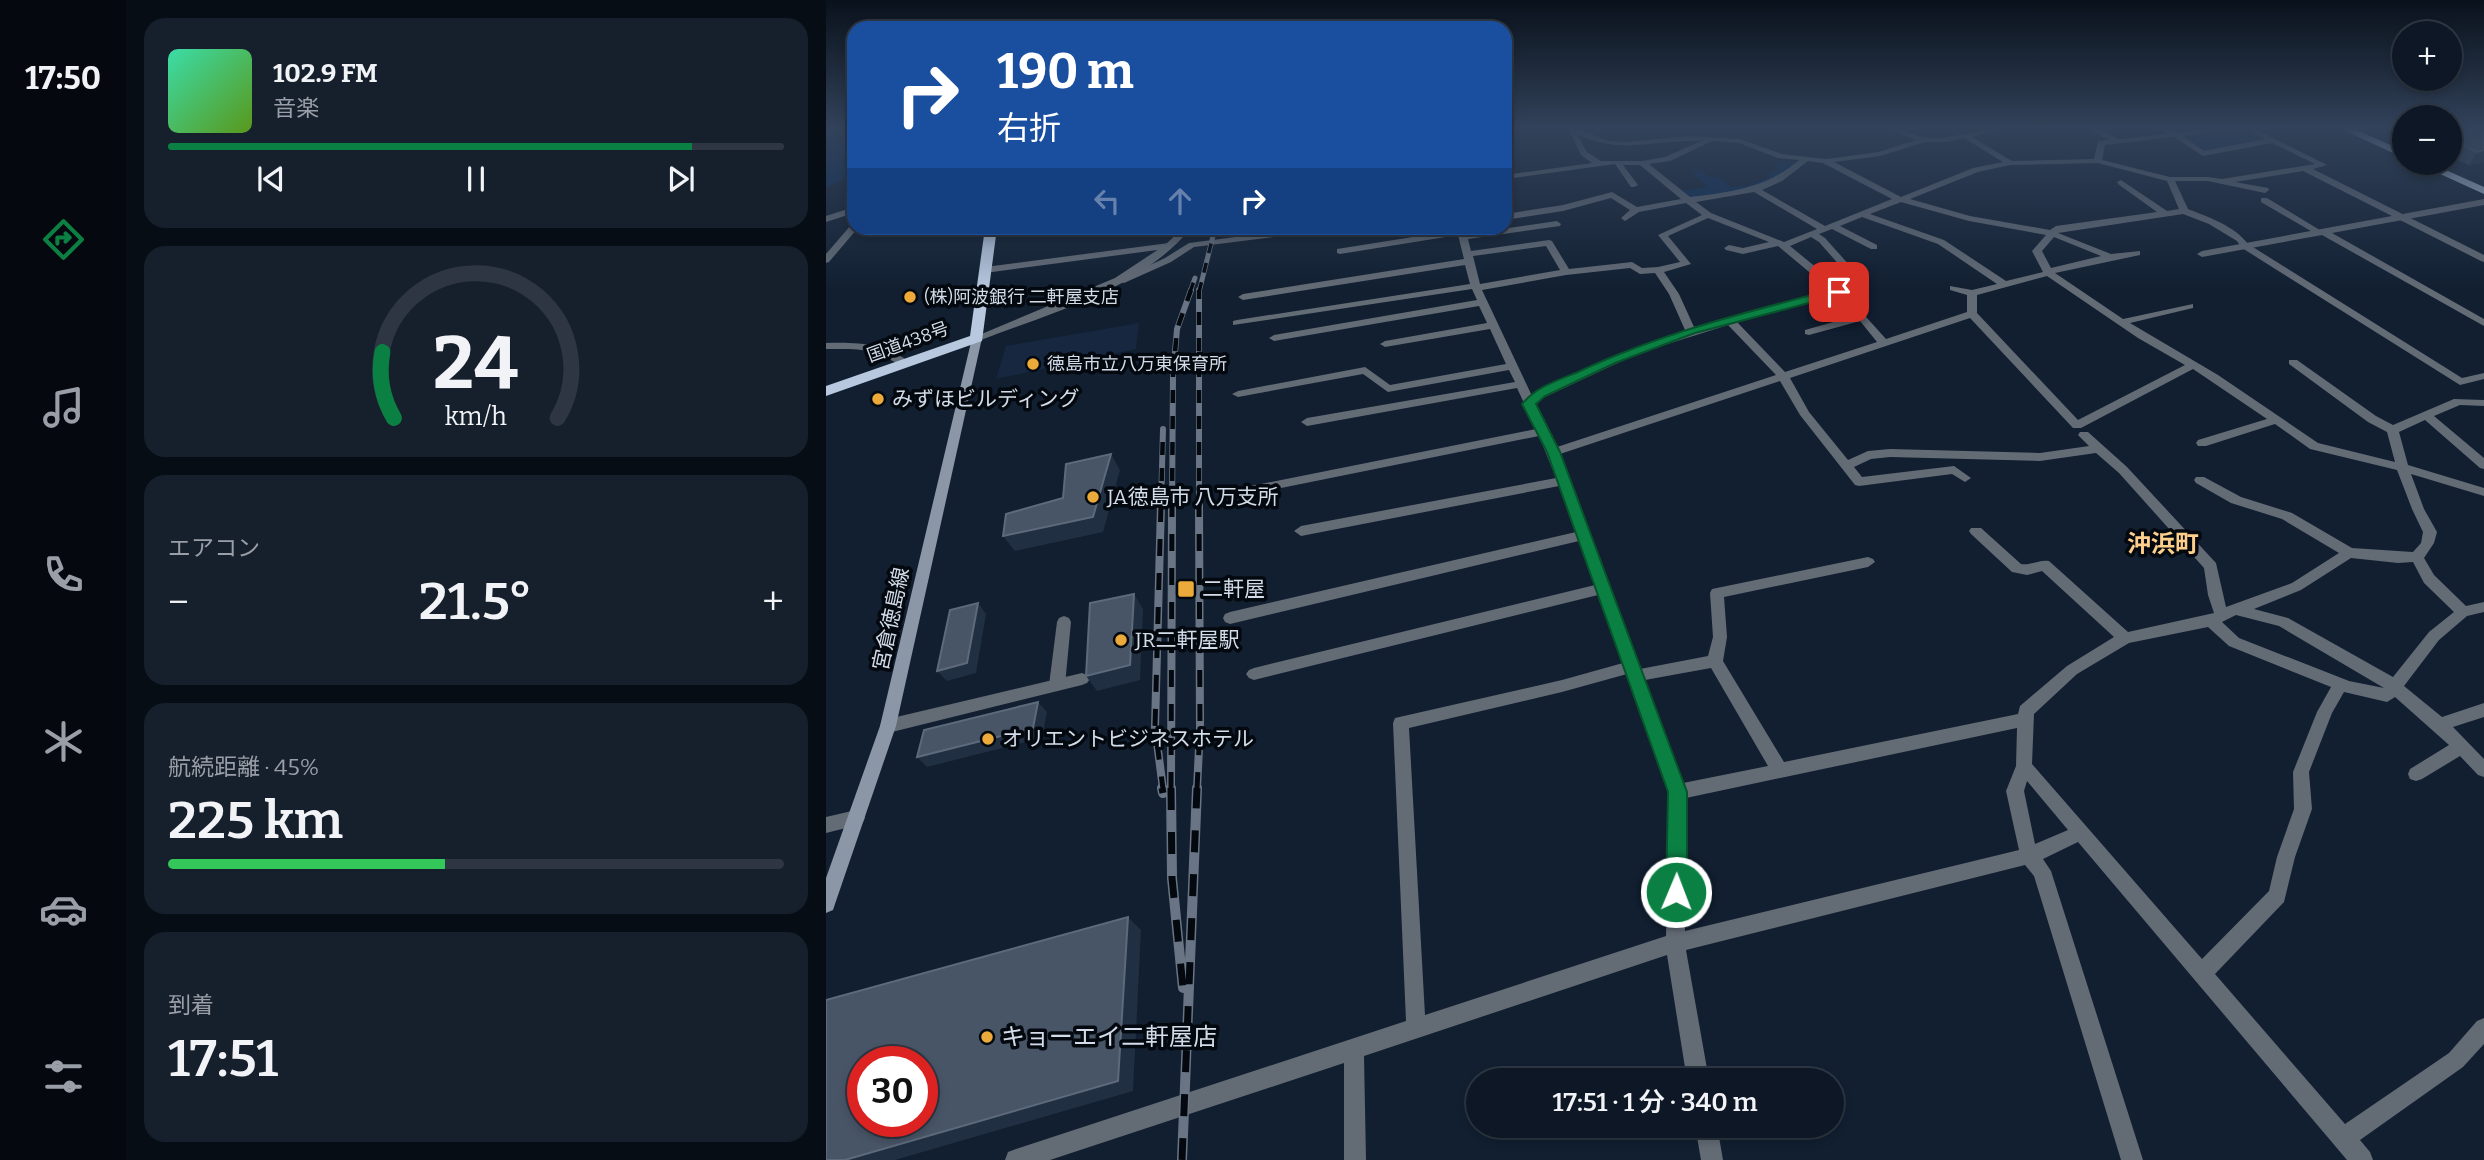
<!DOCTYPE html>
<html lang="ja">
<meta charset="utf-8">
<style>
body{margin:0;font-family:Bitter,"Noto Sans JP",serif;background:#16202d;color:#f1f3f6;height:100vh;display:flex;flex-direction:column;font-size:26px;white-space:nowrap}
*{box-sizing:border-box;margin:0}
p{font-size:23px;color:#9a9fa7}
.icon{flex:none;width:38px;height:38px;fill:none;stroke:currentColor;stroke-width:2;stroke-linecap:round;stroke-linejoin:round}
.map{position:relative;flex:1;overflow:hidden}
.side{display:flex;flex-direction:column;gap:18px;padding:18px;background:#070d14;width:700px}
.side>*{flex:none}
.top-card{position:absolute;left:21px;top:21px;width:665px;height:214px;border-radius:21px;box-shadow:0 4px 10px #0003,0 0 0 2px #2d3642;background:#1a4fa0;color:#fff;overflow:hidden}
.tools{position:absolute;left:1566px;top:21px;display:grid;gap:14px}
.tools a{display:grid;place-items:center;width:70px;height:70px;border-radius:50%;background:#0d1725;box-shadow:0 4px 10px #0003,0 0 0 2px #2d3642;font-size:35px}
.speed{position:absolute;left:21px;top:1046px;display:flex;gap:14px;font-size:35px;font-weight:700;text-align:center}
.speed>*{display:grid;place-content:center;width:91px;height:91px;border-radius:50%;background:#0d1725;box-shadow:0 4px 10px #0003,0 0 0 2px #2d3642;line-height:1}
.speed .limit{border:10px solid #d22;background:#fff;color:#111}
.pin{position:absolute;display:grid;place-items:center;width:60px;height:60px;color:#fff;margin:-30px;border-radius:14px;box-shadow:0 4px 10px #0006}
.me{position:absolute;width:77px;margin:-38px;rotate:1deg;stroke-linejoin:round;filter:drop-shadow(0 0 5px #0008)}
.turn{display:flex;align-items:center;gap:24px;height:147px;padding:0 35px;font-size:32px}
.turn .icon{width:91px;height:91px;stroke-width:2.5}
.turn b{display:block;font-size:49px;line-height:60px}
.lanes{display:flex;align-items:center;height:66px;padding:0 35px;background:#0003;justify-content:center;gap:35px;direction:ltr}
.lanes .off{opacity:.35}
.big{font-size:52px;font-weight:600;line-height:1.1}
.side .card{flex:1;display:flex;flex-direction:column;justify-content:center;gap:10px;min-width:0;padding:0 24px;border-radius:21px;background:#16202d}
.side .dial{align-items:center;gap:0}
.dial svg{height:182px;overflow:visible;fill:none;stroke:#2d3642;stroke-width:7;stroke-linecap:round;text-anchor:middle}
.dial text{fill:#f1f3f6;stroke:none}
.song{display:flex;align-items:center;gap:21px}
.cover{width:84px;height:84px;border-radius:10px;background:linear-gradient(135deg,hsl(160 70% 55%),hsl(90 70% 35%))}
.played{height:7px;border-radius:4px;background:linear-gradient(90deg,#0b8043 85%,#2d3642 85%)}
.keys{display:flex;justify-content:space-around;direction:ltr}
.heat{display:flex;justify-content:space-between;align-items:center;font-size:38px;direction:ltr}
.charge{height:10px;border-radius:5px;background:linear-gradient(90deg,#34c759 45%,#2d3642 0)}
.trip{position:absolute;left:640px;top:1068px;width:378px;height:70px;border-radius:35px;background:#0d1725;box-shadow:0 4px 10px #0003,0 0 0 2px #2d3642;font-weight:600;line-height:70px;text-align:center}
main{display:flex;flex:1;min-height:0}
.tab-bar{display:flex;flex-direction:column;width:126px;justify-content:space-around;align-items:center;background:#05090f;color:#9a9fa7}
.tab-bar .icon{width:49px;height:49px}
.tab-bar .active{color:#0b8043}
.tab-bar b{font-size:32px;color:#f1f3f6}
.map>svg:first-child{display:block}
</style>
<main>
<nav class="tab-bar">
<b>17:50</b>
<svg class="icon active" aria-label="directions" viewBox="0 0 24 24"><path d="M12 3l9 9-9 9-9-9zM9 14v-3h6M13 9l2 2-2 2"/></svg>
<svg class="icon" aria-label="music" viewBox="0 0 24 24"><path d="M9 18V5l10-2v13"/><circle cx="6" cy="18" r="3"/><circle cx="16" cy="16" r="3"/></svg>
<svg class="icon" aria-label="phone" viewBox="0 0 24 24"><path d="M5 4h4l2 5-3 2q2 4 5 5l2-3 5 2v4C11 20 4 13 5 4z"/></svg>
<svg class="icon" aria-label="climate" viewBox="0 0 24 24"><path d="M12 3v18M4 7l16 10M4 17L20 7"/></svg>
<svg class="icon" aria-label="car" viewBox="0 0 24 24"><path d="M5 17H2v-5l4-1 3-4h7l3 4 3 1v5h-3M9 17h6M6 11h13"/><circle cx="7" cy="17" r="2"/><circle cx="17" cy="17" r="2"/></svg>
<svg class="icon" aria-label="filters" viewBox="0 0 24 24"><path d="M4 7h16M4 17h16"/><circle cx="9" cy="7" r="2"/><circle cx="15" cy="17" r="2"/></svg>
</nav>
<section class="side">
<div class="card">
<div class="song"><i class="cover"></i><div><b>102.9 FM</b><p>音楽</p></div></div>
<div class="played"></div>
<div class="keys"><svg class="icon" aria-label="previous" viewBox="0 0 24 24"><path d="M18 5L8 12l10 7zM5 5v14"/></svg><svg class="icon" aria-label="pause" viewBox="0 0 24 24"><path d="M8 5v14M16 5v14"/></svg><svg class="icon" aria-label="next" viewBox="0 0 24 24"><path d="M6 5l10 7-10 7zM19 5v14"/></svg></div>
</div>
<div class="card dial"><svg viewBox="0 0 100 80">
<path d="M14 69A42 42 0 1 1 86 69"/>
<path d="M14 69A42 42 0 0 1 9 40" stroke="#0b8043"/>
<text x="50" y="56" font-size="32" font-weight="700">24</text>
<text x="50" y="72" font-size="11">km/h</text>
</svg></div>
<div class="card"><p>エアコン</p>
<div class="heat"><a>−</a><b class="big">21.5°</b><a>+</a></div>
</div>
<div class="card"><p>航続距離 · 45%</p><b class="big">225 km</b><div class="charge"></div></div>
<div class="card"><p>到着</p><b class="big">17:51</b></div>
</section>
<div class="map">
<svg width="1658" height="1160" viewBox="0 0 1658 1160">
<rect width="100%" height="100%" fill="#111f31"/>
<path fill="#16273f" d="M313,323L310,349L170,379L180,346Z"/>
<path fill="#082a54" d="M0,128H28V175L0,187Z
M1400,128H1417L1440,139L1378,151L1356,136Z
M956,160L971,162C945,192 899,193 863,198L856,191L882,187L865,172L874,170L883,177H892L906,187L919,186L944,178L942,175L952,168L947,165Z"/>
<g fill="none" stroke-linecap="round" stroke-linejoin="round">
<path fill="#636b75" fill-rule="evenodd" d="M742,128H750L783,141L799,142L864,136L914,139L956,154L1000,159L1053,152L1090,140L1061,128C1076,128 1088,137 1103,138C1129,139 1153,128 1179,128L1146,137L1186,161L1268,159L1272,141L1283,140L1266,131V128H1272L1293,139L1341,134L1331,128H1339L1351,133L1393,128L1390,130L1357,136L1378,151L1439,139L1418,128H1427L1501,165L1487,169L1658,255V262L1655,261L1477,171L1409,182L1442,188L1443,190L1439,193L1382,181H1349L1362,209C1382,217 1409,226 1422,244L1636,378L1658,373V379L1634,385L1416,248L1411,241L1383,224L1357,214L1232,233L1285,254L1314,251V255L1229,273L1297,319L1367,304V308L1304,323L1392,375L1492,443L1569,462L1561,432L1542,422L1463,364V360H1471L1550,416L1567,425L1628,399L1658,400V406L1634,405L1608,416L1658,458V469L1654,468L1599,420L1573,432L1582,465L1658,488V496L1585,474L1598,509L1611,532L1608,543L1598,558L1608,575L1640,606L1658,602V612L1641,616L1613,640L1578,686L1616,717L1658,703V717L1627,727L1658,759V777L1652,775L1634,756L1596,779L1590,781L1584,779L1582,774L1584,769L1623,745L1569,697L1561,702L1518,692L1506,713L1483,772L1486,809L1469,857L1458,902L1389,974L1519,1124L1623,1053L1651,1021L1658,1018V1044L1637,1067L1534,1140L1544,1152L1547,1160H1521L1252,842L1217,859L1225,871L1317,1160H1295L1208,876L1199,865L860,950L883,1080H861L841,955L538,1056L540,1160H518V1063L224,1160H179L182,1152L190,1149L580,1021L567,723L569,718L736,680L797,663L772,595L428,680L423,678L420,674L423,670L428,668L769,585L753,541L404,624L399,622L397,618L399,614L404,612L750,532L733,486L475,536L468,531L475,526L730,478L713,436L420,495L414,491L420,487L710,429L691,388L481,426L475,422L481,418L689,382L683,370L562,392L537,374L412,397L406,394L412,391L539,367L564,385L680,364L664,329L559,347L554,344L559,341L661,323L653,306L448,341L443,338L448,335L651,300L646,289L407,325V321L411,320L644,284L639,265L417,300L412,297L417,294L638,259L632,235L514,254L511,253V249L631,230V228H639L641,234L731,221L735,224L734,226L642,239L645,251L723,240L726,241L743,269L806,262L816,268L832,267L854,262L832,235L876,215L860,203L813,212L799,221L795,218L804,210L785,198L737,211L679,220V214L737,205L786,192L811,207L855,199L814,165H797L812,185L808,187H805L789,164L679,179V175L766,163L755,155ZM751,134C795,156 829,139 875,141L839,157L816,161H775L761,152ZM1348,137L1377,156L1446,143L1489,164L1396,179L1382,177H1344L1276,160L1279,145ZM1138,138L1177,162L1147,168L1075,197L1008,162L1054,156L1099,142H1120ZM886,141L913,143L952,158L973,160C941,188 905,192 864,197L823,164L844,161ZM982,161L997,163L1066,199L999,226L936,190L956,181ZM1272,163L1341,181L1353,209L1341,211L1295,180L1291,182L1292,184L1331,212L1230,226L1224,230L1144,216L1084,199L1152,172L1184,165ZM928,192L991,229L958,242L885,213L870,202ZM1075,202L1143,221L1220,235L1206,251L1217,272L1180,281L1118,240L1044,214ZM1036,217L1112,244L1171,284L1146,290L1124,286V290L1141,295V312L1060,339L1013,287L1034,277L999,238L993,234L1006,229L1045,249H1051V245L1014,226ZM882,218L943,242L917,248L903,245L898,248L900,250L917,254L952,246L1006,291L868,327L853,294L838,272L865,264L842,236ZM985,237L993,242L1023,276L1008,282L964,246ZM1228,237L1275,256L1225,268L1216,251ZM720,246L734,270L654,284L647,256ZM804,268L814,274L829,273L843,294L859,330L787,356L724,385L706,396L656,290L740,275ZM1221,276L1312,338L1359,365L1252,420L1151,313V295ZM1012,295L1029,316L979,330V334L983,335L1034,321L1051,342L959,372L911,322ZM1144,318L1247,428H1255L1367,369L1441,419L1372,440L1370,443L1372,446H1380L1449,424L1484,449L1571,470L1586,509L1597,532L1595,543L1587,552L1526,548L1466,513L1415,497L1378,477H1370L1368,480L1370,483L1405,503L1456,519L1513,553L1466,583L1400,607L1390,563L1301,467L1262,432H1254L1252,435L1263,446L1214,453L1064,449L1042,451L1022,460L983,412L964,378ZM902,325L950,375L731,447L710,404L719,397L813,353ZM954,381L974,415L1029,485L1033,486L1126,474L1139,482L1145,478L1128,466L1036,477L1028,467L1045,459L1064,457L1214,461L1270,453L1293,473L1378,568L1382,595L1388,613L1302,632L1223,561C1213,559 1205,566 1195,564L1155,528H1145L1143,531L1145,534L1186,572L1201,575L1216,571L1288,637L1241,666L1194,706L1192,714L958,762L897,661L901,637L898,597L1042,567L1049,562L1047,559L1042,557L886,589L884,593L887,637L882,656L814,669L734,454ZM1525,558L1572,563L1587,562L1598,583L1628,612L1603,632L1567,677L1462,618L1428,609L1475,590ZM1410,615L1453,626L1558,688L1523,681L1413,638L1396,622ZM1382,627L1403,646L1505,687L1491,712L1467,772L1468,809L1451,857L1443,891L1376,959L1206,764L1208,714L1251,674L1303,643ZM885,668L942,766L857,783L819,680ZM801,674L843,792L840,936L599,1015L583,728L736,692ZM1191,728L1190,766L1180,791L1193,850L859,931L860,798ZM1201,781L1242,830L1209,844L1198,791Z
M1435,198H1441L1497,232L1490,234L1435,202Z
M28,207V213L0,222V216Z
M28,224V228L31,229L3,262L0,263V254L25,225Z
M480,228H501L497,231L368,247L345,262L298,283L290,281L339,258L363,243Z
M343,243L346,244V248L159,273L154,270L159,267Z
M0,343C29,342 63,343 85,364L84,366C72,367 59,355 47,352C32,348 15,349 0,349Z
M238,616L243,618L245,622L239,685L236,689L231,691L226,689L223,685L231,622L233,618Z
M30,810L36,812L39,818L36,824L0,833V817Z
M869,1125H891L897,1160H875Z"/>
<path fill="#636b75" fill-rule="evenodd" d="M1658,199V205L1506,233L1658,319V326L1496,235L1376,257L1371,254L1376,251Z
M357,228H365C314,290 227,312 155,340L151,341L146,338L289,278L339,245Z
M256,673L261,675L264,679L261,683L256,685L62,733L56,731L54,726L56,721L62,719Z"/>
<path fill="#8b96a6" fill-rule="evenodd" d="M151,335L156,338L70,726L9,904L7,910L0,913V878L54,726L146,338Z"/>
<path fill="#b7c8df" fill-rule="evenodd" d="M1513,128H1526L1578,151V158Z
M1590,163H1604L1658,187V194Z
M159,228H171L156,341L0,396V386L144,336Z"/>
<defs>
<path id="rail-far3" d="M364,292L369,278
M373,292L389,228"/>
<path id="rail-far2" d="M335,507L337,429
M346,507L347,376L351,329L365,290
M373,507V290"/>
<path id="rail-far1" d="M335,505L329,727L337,789
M345,789L346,505
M371,789L374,727L373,505"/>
<path id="rail" d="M336,788L337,793
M345,788L346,878L357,988
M356,1160L371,788"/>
</defs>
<use href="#rail-far3" stroke="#697584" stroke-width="5"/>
<use href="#rail-far2" stroke="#697584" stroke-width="6"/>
<use href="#rail-far1" stroke="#697584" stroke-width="8"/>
<use href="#rail" stroke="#697584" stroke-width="10"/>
<use href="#rail-far3" stroke="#040910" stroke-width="3.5" stroke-dasharray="10" stroke-linecap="butt"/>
<use href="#rail-far2" stroke="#040910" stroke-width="4.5" stroke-dasharray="13" stroke-linecap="butt"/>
<use href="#rail-far1" stroke="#040910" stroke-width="5" stroke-dasharray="17" stroke-linecap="butt"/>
<use href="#rail" stroke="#040910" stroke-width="7" stroke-dasharray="22" stroke-linecap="butt"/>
</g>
<path fill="#374458" d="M1638,128L1658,162L1643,165L1624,157V130Z"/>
<path fill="#212f42" d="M1658,150V162L1643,165L1651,152Z
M285,454L294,470L277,532L189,551L177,536L267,517Z
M308,594L317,609L314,680L271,691L260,676Z
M152,603L160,614L150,673L121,681L111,671Z
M212,702L221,712L216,738L101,767L91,757Z
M302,917L315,930L307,1091L69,1160H19Z"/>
<path fill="#485567" stroke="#5d6a7c" stroke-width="2" fill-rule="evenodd" d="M1638,128H1658V150L1651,152L1624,140V130Z
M285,454L267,517L177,536L180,514L237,498L240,464Z
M308,594L304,665L260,676L264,603Z
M152,603L141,663L111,671L124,610Z
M212,702L207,728L91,757L98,730Z
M302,917L292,1081L19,1160H0V1000ZM37,1062H96V1122H37Z"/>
<linearGradient id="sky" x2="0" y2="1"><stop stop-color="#09111b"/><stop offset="0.44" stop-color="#32425a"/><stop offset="1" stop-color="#32425a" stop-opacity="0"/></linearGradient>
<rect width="1658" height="290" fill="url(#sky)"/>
<path fill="#0b8043" stroke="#07532c" stroke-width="2" d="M1013,288L1018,292L1017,294L869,333L789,363L719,396L710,404L734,452L861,792V892L858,900L850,902L843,900L840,892L842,792L721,452L696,404C710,387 732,380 752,372C835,333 924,311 1013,288Z"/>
<g fill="#ebaa39" stroke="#040910" stroke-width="2.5">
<circle cx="84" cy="297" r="7"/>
<circle cx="207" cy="364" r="7"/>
<circle cx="52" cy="399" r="7"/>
<circle cx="267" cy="497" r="7"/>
<rect x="351" y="580" width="18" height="18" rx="3.5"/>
<circle cx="295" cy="640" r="7"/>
<circle cx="162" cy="739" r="7"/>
<circle cx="161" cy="1037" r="7"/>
</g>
<g text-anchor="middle" stroke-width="7" stroke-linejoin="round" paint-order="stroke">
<g font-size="18" fill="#d3dce8" stroke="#040910" text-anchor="start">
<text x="98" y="303">(株)阿波銀行 二軒屋支店</text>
<text x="221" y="370">徳島市立八万東保育所</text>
</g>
<g font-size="18" fill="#d3dce8" stroke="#040910">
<text transform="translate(82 342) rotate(-20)" y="6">国道438号</text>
</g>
<g font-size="21" fill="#d3dce8" stroke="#040910" text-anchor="start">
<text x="66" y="406">みずほビルディング</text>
<text x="281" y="504">JA徳島市 八万支所</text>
<text x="376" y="596">二軒屋</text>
<text x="309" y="647">JR二軒屋駅</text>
<text x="176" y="746">オリエントビジネスホテル</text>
</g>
<g font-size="21" fill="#d3dce8" stroke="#040910">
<text transform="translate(65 619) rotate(-78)" y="7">宮倉徳島線</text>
</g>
<g font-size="24" font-weight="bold" fill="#fdcf8b" stroke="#040910">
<text x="1337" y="552">沖浜町</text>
</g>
<g font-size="24" fill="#d3dce8" stroke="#040910" text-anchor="start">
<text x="175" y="1045">キョーエイ二軒屋店</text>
</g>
</g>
</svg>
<div class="tools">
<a>+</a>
<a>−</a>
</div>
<div class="speed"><div class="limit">30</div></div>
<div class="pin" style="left:1013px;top:292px;background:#d93025"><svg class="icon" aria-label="arrive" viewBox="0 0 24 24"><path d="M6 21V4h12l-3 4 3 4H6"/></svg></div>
<svg class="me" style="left:850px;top:892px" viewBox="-20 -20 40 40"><circle r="17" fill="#0b8043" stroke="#fff" stroke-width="3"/><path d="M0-11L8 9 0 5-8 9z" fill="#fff"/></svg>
<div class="trip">17:51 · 1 分 · 340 m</div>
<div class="top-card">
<div class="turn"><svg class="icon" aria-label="right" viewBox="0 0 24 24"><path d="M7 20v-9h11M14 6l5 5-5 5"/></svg><div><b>190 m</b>右折</div></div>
<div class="lanes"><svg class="icon off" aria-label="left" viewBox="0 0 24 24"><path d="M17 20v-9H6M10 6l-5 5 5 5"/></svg><svg class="icon off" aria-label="ahead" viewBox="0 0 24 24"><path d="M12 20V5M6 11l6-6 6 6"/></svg><svg class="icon" aria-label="right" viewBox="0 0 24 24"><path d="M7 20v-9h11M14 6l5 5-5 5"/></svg></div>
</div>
</div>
</main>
